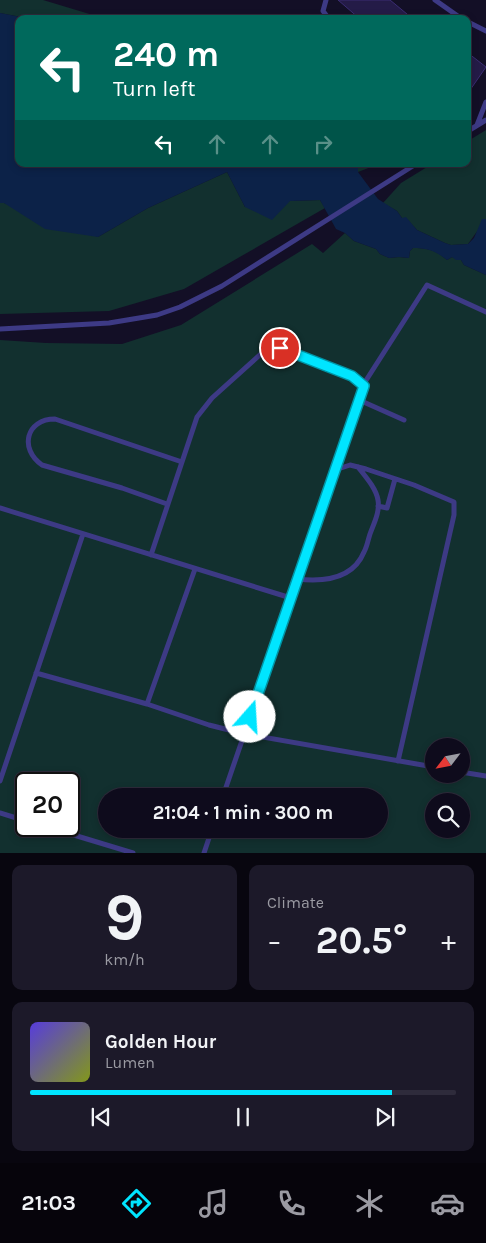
<!DOCTYPE html>
<meta charset="utf-8">
<style>
body{margin:0;font-family:Karla,sans-serif;background:#1c1929;color:#f1f3f6;height:100vh;display:flex;flex-direction:column;font-size:19px;white-space:nowrap}
*{box-sizing:border-box;margin:0}
p{font-size:16px;color:#9b9ba3}
.icon{flex:none;width:28px;height:28px;fill:none;stroke:currentColor;stroke-width:2;stroke-linecap:round;stroke-linejoin:round}
.map{position:relative;height:853px;overflow:hidden}
.drawer{display:flex;flex-direction:column;gap:12px;padding:12px;background:#08060f;flex:1}
.drawer>*{flex:none}
.guide{position:absolute;left:15px;top:15px;width:456px;height:152px;border-radius:10px;box-shadow:0 2px 8px #0003,0 0 0 1px #2e2b3b;background:#00695c;color:#fff;overflow:hidden}
.needle{width:32px;rotate:238deg}
.tools{position:absolute;left:425px;top:738px;display:grid;gap:10px}
.tools a{display:grid;place-items:center;width:45px;height:45px;border-radius:50%;background:#0e0b1c;box-shadow:0 2px 8px #0003,0 0 0 1px #2e2b3b;font-size:25px}
.speed{position:absolute;left:15px;top:772px;display:flex;gap:10px;font-size:25px;font-weight:700;text-align:center}
.speed>*{display:grid;place-content:center;width:65px;height:65px;border-radius:50%;background:#0e0b1c;box-shadow:0 2px 8px #0003,0 0 0 1px #2e2b3b;line-height:1}
.speed .limit{border:2px solid #111;border-radius:8px;background:#fff;color:#111}
.pin{position:absolute;display:grid;place-items:center;width:42px;height:42px;color:#fff;margin:-21px;border:2px solid #fff;border-radius:50%;box-shadow:0 1px 5px #0007}
.me{position:absolute;width:55px;margin:-28px;rotate:19deg;stroke-linejoin:round;filter:drop-shadow(0 0 4px #0008)}
.turn{display:flex;align-items:center;gap:18px;height:105px;padding:0 15px;font-size:22px}
.turn .icon{width:65px;height:65px;stroke-width:2.5}
.turn b{display:block;font-size:35px;line-height:42px}
.lanes{display:flex;align-items:center;height:48px;padding:0 15px;background:#0003;justify-content:center;gap:25px;direction:ltr}
.lanes .off{opacity:.35}
.big{font-size:38px;font-weight:700;line-height:1.1}
.drawer .tile{flex:1;display:flex;flex-direction:column;justify-content:center;gap:8px;min-width:0;padding:0 18px;border-radius:10px;background:#1c1929}
.drawer .dial{align-items:center;gap:0}
.dial b{font-size:65px;line-height:1}
.song{display:flex;align-items:center;gap:15px}
.cover{width:60px;height:60px;border-radius:8px;background:linear-gradient(135deg,hsl(250 70% 55%),hsl(70 70% 35%))}
.played{height:5px;border-radius:2px;background:linear-gradient(90deg,#00e5ff 85%,#2e2b3b 85%)}
.keys{display:flex;justify-content:space-around;direction:ltr}
.heat{display:flex;justify-content:space-between;align-items:center;font-size:28px;direction:ltr}
.drawer .tiles{flex:1;display:grid;gap:12px;grid-template-columns:1fr 1fr}
.tile:last-child{grid-column:span 2}
.trip{position:absolute;left:98px;top:788px;width:290px;height:50px;border-radius:25px;background:#0e0b1c;box-shadow:0 2px 8px #0003,0 0 0 1px #2e2b3b;font-weight:700;line-height:50px;text-align:center}
.menu{display:flex;height:80px;justify-content:space-around;align-items:center;background:#06040b;color:#9b9ba3}
.menu .icon{width:35px;height:35px}
.menu .on{color:#00e5ff}
.menu b{font-size:22px;color:#f1f3f6}
.map>svg:first-child{display:block}
</style>
<div class="map">
<svg width="486" height="853" viewBox="0 0 486 853">
<rect width="100%" height="100%" fill="#130f26"/>
<path fill="#12302f" fill-rule="evenodd" d="M0,0H43L106,19H31L0,13Z
M486,130V219L468,244L451,245L445,243L417,230L406,218H402L397,211L383,203L401,183L432,164H468V141Z
M340,164H372L371,167L358,172L357,167Z
M227,172L245,207L290,201L320,200L325,208L184,289L109,311L0,314V203H4L98,237L148,208Z
M345,233L354,241L376,249L380,254L389,258L399,257L409,258L410,251L413,248C427,248 436,250 447,260L452,257L461,260L464,265L486,275V853H0V340L46,343L122,344L181,325L312,244L323,253ZM434,746H461V774H434ZM26,784H69V826H26ZM106,796H379V829H106ZM434,801H461V829H434Z"/>
<path fill="#0c2248" d="M0,13L31,19H19V164H340L358,167V172L378,199L397,211L402,218L406,217L417,230L445,243L451,245L468,244L474,238L482,219H486V275L464,265L461,260H456L452,257L447,260C436,251 427,248 413,248L410,251L409,258L399,257L389,258L380,254L376,249L354,241L345,233L336,229L320,200L290,201L272,220L245,207L227,172L148,208L98,237L45,229L4,203H0Z"/>
<path fill="#241b47" stroke="#3b2d73" d="M338,0H390L413,19H360Z
M468,53L486,67L468,93Z"/>
<g fill="none" stroke-linecap="round" stroke-linejoin="round">
<path stroke="#3d3a85" stroke-width="5" d="M326,0L323,11L329,19
M435,0L462,19
M468,22L486,31
M477,125L486,102
M468,131L486,120
M0,329L109,323L157,315L180,307L222,286L416,164
M359,400L404,420
M335,470L350,465L366,469L414,485L454,502V515L398,761
M167,504L122,488L42,465C19,449 26,419 55,419L182,462
M378,506L387,508L395,479
M0,508L291,598
M151,555L197,417L212,398L263,352L273,348L286,350L352,376L364,386
M297,579C323,582 353,579 364,552C367,547 368,540 370,534C374,523 380,512 378,500C376,488 365,476 358,467
M36,673L147,704L209,725L245,734L434,767
M147,704L195,569
M461,772L486,776
M0,781L83,534
M223,796L365,382L427,285L486,312
M0,813L26,821
M44,826L133,853
M204,853L212,829"/>
</g>
<g fill="none" stroke-linecap="round" stroke-linejoin="round">
<defs>
<path id="route" d="M250,717L364,386L352,376L280,348"/>
</defs>
<use href="#route" stroke="#0095a6" stroke-width="12"/>
<use href="#route" stroke="#00e5ff" stroke-width="9"/>
</g>
</svg>
<div class="tools">
<a><svg class="needle" viewBox="-14 -14 28 28"><path d="M0-13l5 13h-10z" fill="#e53935"/><path d="M0 13l5-13h-10z" fill="#9b9ba3"/></svg></a>
<a><svg class="icon" aria-label="search" viewBox="0 0 24 24"><circle cx="10" cy="10" r="6"/><path d="M15 15l6 6"/></svg></a>
</div>
<div class="speed"><div class="limit">20</div></div>
<div class="pin" style="left:280px;top:348px;background:#d93025"><svg class="icon" aria-label="arrive" viewBox="0 0 24 24"><path d="M6 21V4h12l-3 4 3 4H6"/></svg></div>
<svg class="me" style="left:250px;top:717px" viewBox="-20 -20 40 40"><circle r="19" fill="#fff"/><path d="M0-13L10 11 0 6-10 11z" fill="#00e5ff"/></svg>
<div class="trip">21:04 · 1 min · 300 m</div>
<div class="guide">
<div class="turn"><svg class="icon" aria-label="left" viewBox="0 0 24 24"><path d="M17 20v-9H6M10 6l-5 5 5 5"/></svg><div><b>240 m</b>Turn left</div></div>
<div class="lanes"><svg class="icon" aria-label="left" viewBox="0 0 24 24"><path d="M17 20v-9H6M10 6l-5 5 5 5"/></svg><svg class="icon off" aria-label="ahead" viewBox="0 0 24 24"><path d="M12 20V5M6 11l6-6 6 6"/></svg><svg class="icon off" aria-label="ahead" viewBox="0 0 24 24"><path d="M12 20V5M6 11l6-6 6 6"/></svg><svg class="icon off" aria-label="right" viewBox="0 0 24 24"><path d="M7 20v-9h11M14 6l5 5-5 5"/></svg></div>
</div>
</div>
<section class="drawer">
<div class="tiles">
<div class="tile dial"><b>9</b><p>km/h</p></div>
<div class="tile"><p>Climate</p>
<div class="heat"><a>−</a><b class="big">20.5°</b><a>+</a></div>
</div>
<div class="tile">
<div class="song"><i class="cover"></i><div><b>Golden Hour</b><p>Lumen</p></div></div>
<div class="played"></div>
<div class="keys"><svg class="icon" aria-label="previous" viewBox="0 0 24 24"><path d="M18 5L8 12l10 7zM5 5v14"/></svg><svg class="icon" aria-label="pause" viewBox="0 0 24 24"><path d="M8 5v14M16 5v14"/></svg><svg class="icon" aria-label="next" viewBox="0 0 24 24"><path d="M6 5l10 7-10 7zM19 5v14"/></svg></div>
</div>
</div>
</section>
<nav class="menu">
<b>21:03</b>
<svg class="icon on" aria-label="directions" viewBox="0 0 24 24"><path d="M12 3l9 9-9 9-9-9zM9 14v-3h6M13 9l2 2-2 2"/></svg>
<svg class="icon" aria-label="music" viewBox="0 0 24 24"><path d="M9 18V5l10-2v13"/><circle cx="6" cy="18" r="3"/><circle cx="16" cy="16" r="3"/></svg>
<svg class="icon" aria-label="phone" viewBox="0 0 24 24"><path d="M5 4h4l2 5-3 2q2 4 5 5l2-3 5 2v4C11 20 4 13 5 4z"/></svg>
<svg class="icon" aria-label="climate" viewBox="0 0 24 24"><path d="M12 3v18M4 7l16 10M4 17L20 7"/></svg>
<svg class="icon" aria-label="car" viewBox="0 0 24 24"><path d="M5 17H2v-5l4-1 3-4h7l3 4 3 1v5h-3M9 17h6M6 11h13"/><circle cx="7" cy="17" r="2"/><circle cx="17" cy="17" r="2"/></svg>
</nav>
